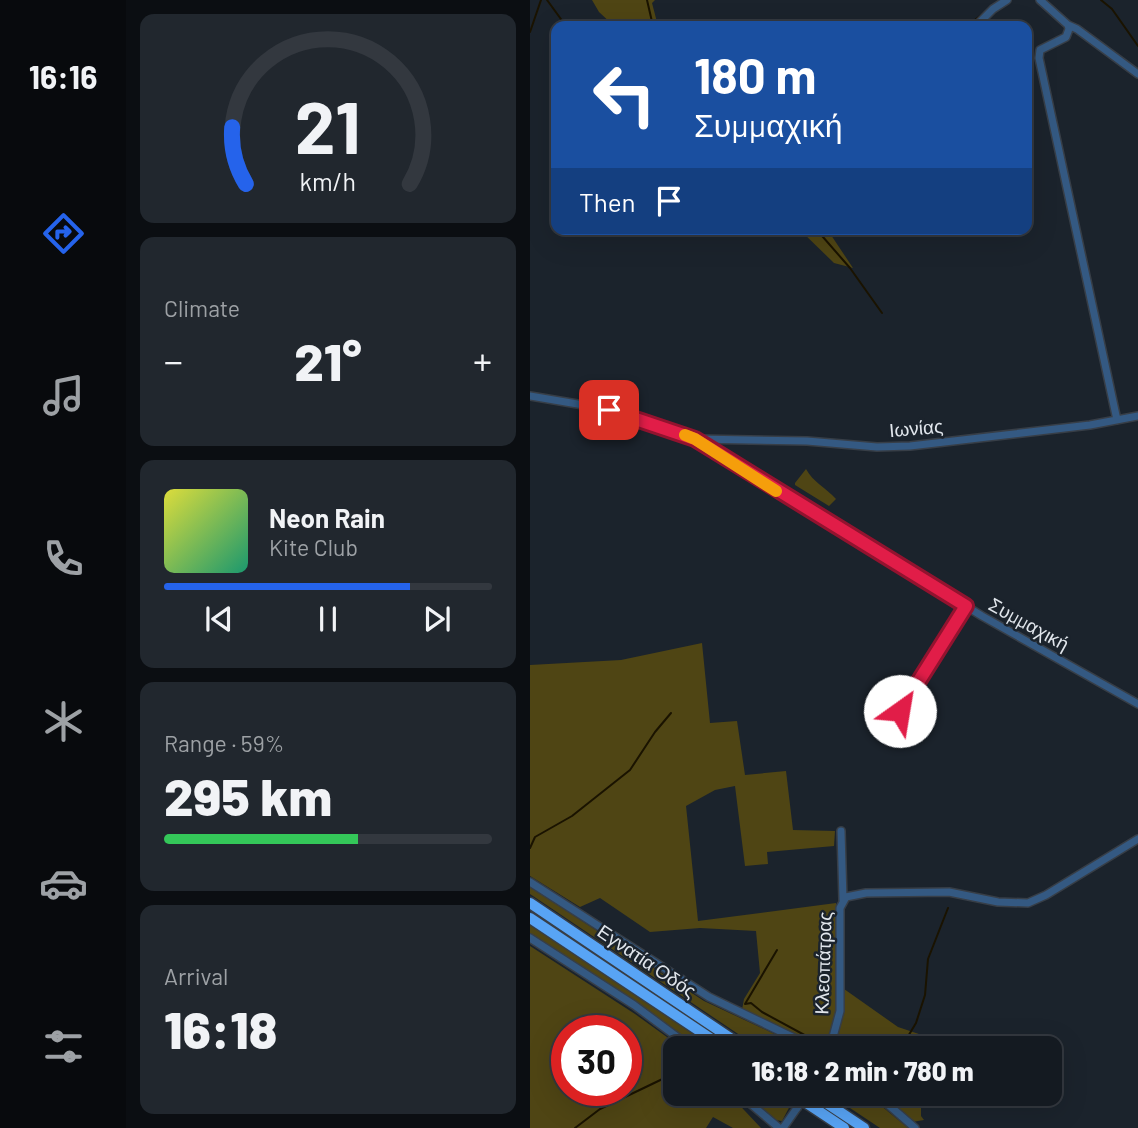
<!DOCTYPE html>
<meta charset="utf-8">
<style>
body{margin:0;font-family:Barlow,sans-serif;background:#21272e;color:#f1f3f6;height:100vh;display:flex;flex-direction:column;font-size:26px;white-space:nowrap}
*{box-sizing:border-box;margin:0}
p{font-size:23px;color:#9da1a5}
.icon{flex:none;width:38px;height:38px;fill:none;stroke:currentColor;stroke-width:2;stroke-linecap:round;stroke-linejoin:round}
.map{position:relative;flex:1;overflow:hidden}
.panel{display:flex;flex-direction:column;gap:14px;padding:14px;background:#0b0e12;width:404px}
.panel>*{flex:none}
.banner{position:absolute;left:21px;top:21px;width:481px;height:214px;border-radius:14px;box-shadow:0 7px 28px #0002,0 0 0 2px #33383f;background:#1a4fa0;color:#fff;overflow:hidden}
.speed{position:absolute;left:21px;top:1015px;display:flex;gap:14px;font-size:35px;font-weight:700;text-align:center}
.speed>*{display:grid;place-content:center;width:91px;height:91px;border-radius:50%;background:#141a21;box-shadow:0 7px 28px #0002,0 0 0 2px #33383f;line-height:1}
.speed .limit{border:10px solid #d22;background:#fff;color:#111}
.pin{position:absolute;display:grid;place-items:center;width:60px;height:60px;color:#fff;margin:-30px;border-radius:14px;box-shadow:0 4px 10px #0006}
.me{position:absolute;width:77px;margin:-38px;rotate:32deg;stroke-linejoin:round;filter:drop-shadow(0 0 5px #0008)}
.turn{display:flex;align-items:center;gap:24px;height:147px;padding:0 28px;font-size:32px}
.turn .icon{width:91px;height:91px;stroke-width:2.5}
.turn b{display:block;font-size:49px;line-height:60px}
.then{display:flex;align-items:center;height:66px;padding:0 28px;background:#0003;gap:14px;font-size:26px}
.big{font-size:52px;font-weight:800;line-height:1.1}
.panel .widget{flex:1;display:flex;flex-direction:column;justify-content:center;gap:10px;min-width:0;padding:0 24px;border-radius:14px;background:#21272e}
.panel .dial{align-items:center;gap:0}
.dial svg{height:182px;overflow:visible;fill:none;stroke:#33383f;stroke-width:7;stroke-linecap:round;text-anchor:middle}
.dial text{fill:#f1f3f6;stroke:none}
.song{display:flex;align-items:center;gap:21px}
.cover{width:84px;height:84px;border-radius:10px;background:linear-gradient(135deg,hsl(60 70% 55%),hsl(160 70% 35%))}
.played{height:7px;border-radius:4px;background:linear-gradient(90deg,#2563eb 75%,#33383f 75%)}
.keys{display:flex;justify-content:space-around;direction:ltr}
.heat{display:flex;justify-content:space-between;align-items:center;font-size:38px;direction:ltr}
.charge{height:10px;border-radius:5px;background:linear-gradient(90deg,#34c759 59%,#33383f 0)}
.trip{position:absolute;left:133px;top:1036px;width:399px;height:70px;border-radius:14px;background:#141a21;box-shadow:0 7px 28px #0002,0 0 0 2px #33383f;font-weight:800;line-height:70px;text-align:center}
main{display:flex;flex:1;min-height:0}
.tab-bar{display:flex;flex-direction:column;width:126px;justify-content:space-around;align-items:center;background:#080a0d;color:#9da1a5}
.tab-bar .icon{width:49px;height:49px}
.tab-bar .selected{color:#2563eb}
.tab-bar b{font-size:32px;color:#f1f3f6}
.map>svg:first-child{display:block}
</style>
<main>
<nav class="tab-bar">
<b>16:16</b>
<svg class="icon selected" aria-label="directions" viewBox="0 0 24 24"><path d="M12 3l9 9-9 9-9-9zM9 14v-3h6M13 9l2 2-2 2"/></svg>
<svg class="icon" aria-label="music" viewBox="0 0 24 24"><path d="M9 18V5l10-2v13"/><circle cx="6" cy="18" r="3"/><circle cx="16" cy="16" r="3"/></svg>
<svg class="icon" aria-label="phone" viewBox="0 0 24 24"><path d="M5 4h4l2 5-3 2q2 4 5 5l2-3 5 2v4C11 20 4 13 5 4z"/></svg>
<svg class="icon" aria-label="climate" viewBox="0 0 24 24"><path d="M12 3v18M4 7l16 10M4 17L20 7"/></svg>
<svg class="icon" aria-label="car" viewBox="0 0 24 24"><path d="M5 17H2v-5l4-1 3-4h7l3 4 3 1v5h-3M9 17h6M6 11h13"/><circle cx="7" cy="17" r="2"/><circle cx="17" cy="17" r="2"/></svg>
<svg class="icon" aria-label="filters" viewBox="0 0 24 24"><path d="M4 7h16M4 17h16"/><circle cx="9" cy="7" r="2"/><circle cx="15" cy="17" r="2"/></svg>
</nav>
<section class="panel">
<div class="widget dial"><svg viewBox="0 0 100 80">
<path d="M14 69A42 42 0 1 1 86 69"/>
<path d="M14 69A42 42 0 0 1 8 44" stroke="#2563eb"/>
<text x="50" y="56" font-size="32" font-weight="700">21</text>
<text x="50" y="72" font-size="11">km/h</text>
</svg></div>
<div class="widget"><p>Climate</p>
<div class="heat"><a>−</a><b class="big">21°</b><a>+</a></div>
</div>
<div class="widget">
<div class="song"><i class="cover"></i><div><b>Neon Rain</b><p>Kite Club</p></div></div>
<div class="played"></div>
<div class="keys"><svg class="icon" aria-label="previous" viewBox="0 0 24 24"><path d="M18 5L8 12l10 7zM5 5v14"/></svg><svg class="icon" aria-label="pause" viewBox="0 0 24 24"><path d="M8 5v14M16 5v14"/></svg><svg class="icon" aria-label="next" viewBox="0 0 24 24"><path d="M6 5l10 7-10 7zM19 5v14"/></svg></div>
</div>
<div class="widget"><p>Range · 59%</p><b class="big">295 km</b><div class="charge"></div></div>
<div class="widget"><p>Arrival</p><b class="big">16:18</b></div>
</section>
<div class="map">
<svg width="608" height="1128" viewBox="0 0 608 1128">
<rect width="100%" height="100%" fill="#1b232c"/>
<path fill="#4f4514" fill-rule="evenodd" d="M62,0H125L122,3L128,26H84L69,12Z
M269,229H297L323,268L304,263Z
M276,469C283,482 296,488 306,499L299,506L265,485V483Z
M172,643L180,723L207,721L215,775L256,771L263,830L305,831L304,846L237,852L238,864L215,866L205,786L185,790L156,806L168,921L306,903L307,984L368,1027L401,1038L398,1048H296L212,1010L214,999L230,973L226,931L170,928L120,932L70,898L50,907L0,876V665L91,660Z
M0,887L174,1001L251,1037L269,1048H229L0,894Z
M0,924L184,1048H163L0,935Z
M0,946L105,1014L152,1048H145V1094H199L231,1128H203L183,1117L176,1128H0ZM37,1031H96V1090H37Z
M211,1094H250L262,1102L252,1121L244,1120Z
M299,1094H337L378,1128H350Z
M351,1094H391V1116L394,1120L382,1122Z"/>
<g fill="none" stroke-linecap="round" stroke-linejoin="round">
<path stroke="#1a1300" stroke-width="2" d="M17,0L36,26
M117,0L123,26
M571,0L582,9L608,46
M437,26L454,13
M0,32L11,0
M286,229L320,268L352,313
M0,848L5,837L42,816L100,770L125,732L141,713
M247,950L215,1004L221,1003L232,1012L293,1045
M371,1048L386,1023L395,995L398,959L418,908
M355,1094L369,1106
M362,1094L369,1105
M45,1128L70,1109L145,1073"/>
<defs>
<path id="minor" d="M510,0L538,25L547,29L608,74
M538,25L539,29L536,37L510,50L509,58L587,420
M446,26L463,9L477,0
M0,396L71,408L165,439L452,616L608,704
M166,439L277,441L347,447L380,446L560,425L608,416
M370,711L436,606
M311,831L313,900
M0,882L179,997L285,1048
M0,938L104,1005L162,1048
M300,1048L310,1011V908L316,897L336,893L419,892L468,902L498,903L516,895L608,839
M209,1094L249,1128
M346,1094L385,1128
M253,1128L267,1108"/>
<path id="highway" d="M0,903L215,1048
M0,918L195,1048
M263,1094L314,1128
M283,1094L334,1128"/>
</defs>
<use href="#minor" stroke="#373e47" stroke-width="10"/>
<use href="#highway" stroke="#373e47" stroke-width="13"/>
<use href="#minor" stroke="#345982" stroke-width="7"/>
<use href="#highway" stroke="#58a4f5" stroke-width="10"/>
<defs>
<path id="minor-bridge" d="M267,1108L276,1094"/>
</defs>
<use href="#minor-bridge" stroke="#373e47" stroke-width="10" stroke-linecap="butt"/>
<use href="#minor-bridge" stroke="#345982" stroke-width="7"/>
</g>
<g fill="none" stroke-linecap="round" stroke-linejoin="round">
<defs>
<path id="route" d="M79,410L165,439L436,606L370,711"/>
</defs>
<use href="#route" stroke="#92132f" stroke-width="18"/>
<use href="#route" stroke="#e11d48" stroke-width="12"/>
<path stroke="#f59e0b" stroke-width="12" d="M155,435L165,439L246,491"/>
</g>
<g text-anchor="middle" stroke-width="5" stroke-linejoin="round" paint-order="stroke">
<g font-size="19" fill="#e1e6ec" stroke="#1b232c">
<text transform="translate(386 428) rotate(-5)" y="7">Ιωνίας</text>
<text transform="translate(499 624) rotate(29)" y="7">Συμμαχική</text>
<text transform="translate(117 961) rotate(34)" y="7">Εγνατία Οδός</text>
<text transform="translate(293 963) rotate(-88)" y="7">Κλεοπάτρας</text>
</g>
</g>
</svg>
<div class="speed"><div class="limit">30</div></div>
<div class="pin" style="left:79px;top:410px;background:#d93025"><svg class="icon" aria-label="arrive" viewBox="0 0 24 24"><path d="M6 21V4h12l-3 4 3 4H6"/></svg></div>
<svg class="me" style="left:370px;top:711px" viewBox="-20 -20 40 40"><circle r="19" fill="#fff"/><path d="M0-13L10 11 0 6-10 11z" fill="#e11d48"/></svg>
<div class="trip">16:18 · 2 min · 780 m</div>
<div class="banner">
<div class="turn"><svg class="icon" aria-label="left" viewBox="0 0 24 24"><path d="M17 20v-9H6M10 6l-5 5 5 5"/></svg><div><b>180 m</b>Συμμαχική</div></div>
<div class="then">Then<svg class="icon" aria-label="arrive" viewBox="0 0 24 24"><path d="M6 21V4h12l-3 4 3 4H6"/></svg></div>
</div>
</div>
</main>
